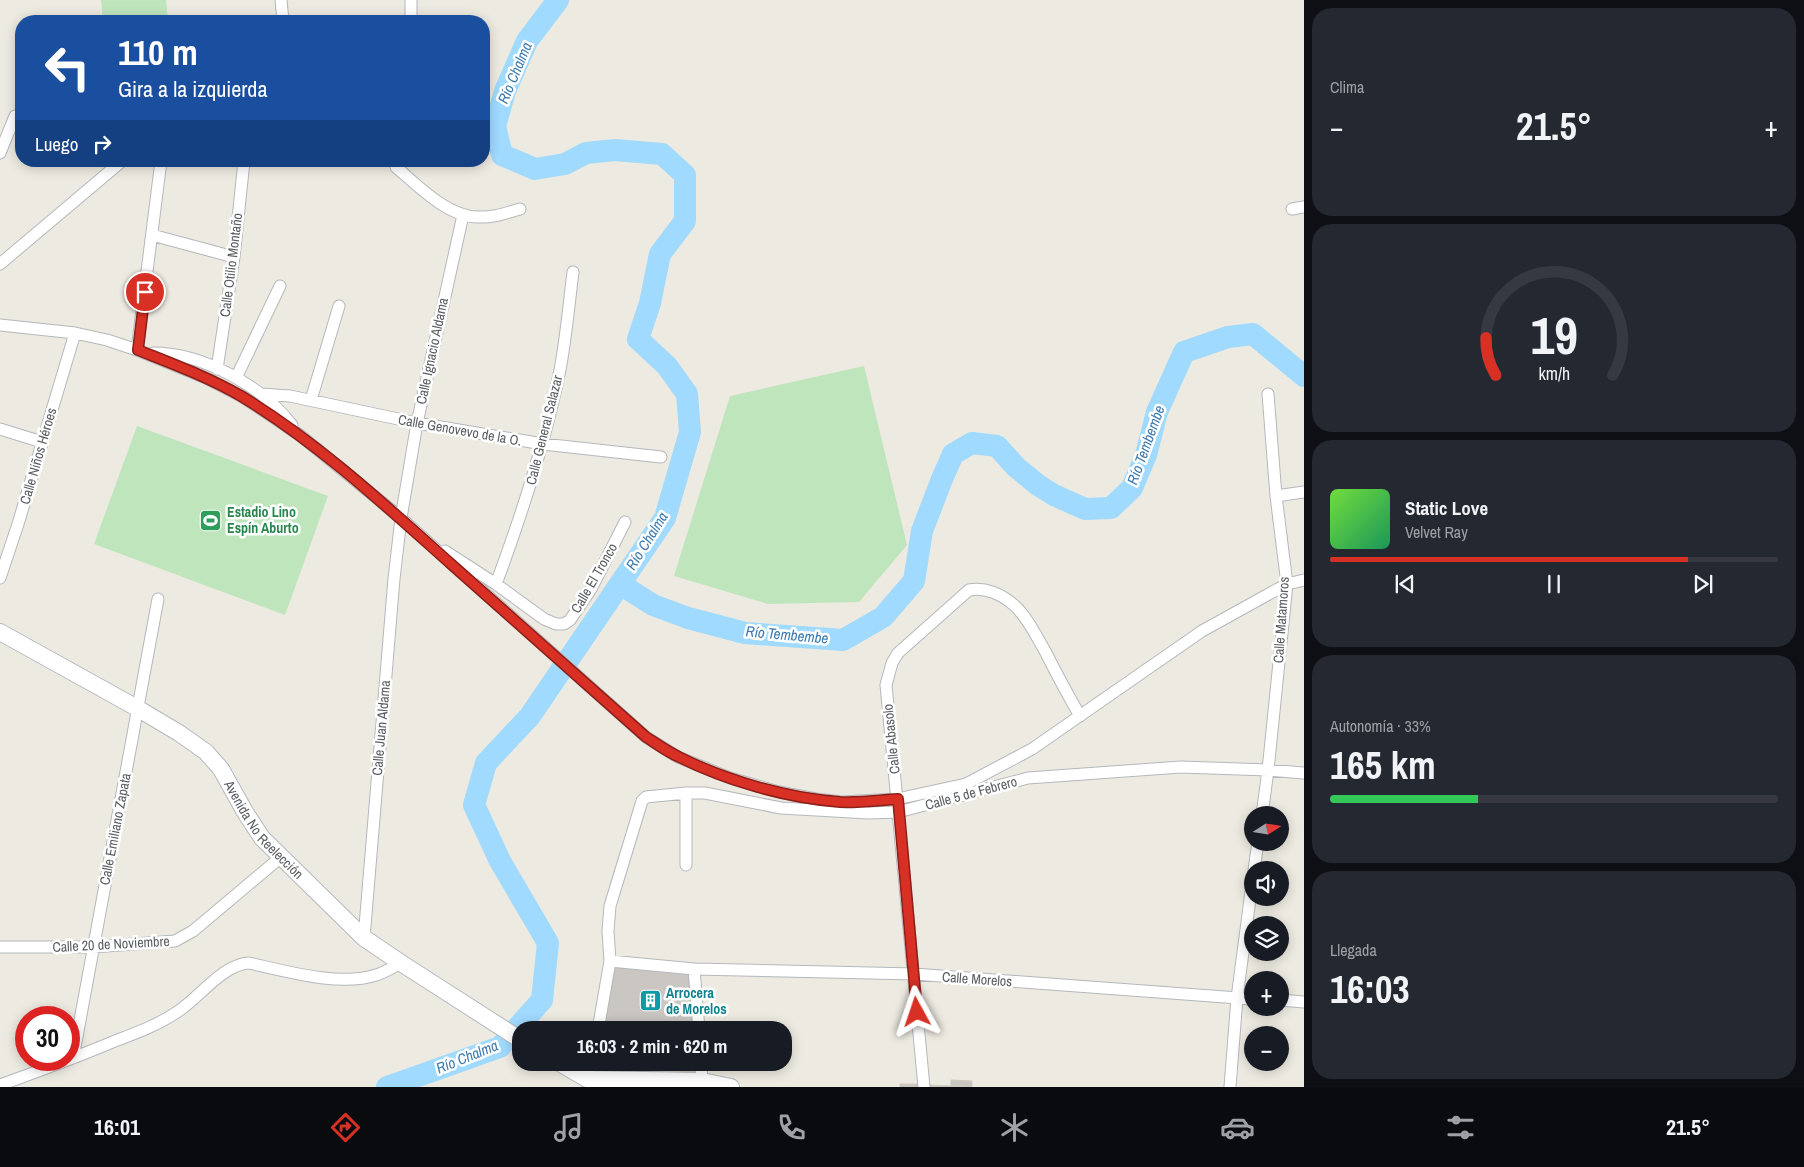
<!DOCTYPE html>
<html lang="es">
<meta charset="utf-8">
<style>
body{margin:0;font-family:"Archivo Narrow",sans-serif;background:#242831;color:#f1f3f6;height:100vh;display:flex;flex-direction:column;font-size:19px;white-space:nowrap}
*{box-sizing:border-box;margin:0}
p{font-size:16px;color:#9ea1a6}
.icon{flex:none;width:28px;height:28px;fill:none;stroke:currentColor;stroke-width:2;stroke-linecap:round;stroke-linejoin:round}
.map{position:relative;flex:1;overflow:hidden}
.sheet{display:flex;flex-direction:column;gap:8px;padding:8px;background:#0d0f14;width:500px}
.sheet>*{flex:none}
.guide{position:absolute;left:15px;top:15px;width:475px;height:152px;border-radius:20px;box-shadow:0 2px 12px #0003;background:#1a4fa0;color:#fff;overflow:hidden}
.needle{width:32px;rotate:78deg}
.buttons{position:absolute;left:1244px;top:806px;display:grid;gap:10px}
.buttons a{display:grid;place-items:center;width:45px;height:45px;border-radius:50%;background:#171b24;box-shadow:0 2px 12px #0003;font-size:25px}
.speed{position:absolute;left:15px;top:1006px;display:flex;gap:10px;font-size:25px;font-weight:700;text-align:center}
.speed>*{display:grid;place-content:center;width:65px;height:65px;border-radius:50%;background:#171b24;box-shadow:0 2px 12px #0003;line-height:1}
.speed .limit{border:8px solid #d22;background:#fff;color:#111}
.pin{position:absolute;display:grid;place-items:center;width:42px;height:42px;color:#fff;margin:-21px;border:2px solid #fff;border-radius:50%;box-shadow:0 1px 5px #0007}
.me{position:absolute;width:55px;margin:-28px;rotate:355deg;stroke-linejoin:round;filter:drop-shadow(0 0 4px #0008)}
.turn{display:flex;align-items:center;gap:18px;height:105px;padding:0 20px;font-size:22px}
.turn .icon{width:65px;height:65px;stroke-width:2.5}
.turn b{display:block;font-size:35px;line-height:42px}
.then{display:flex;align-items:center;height:48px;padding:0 20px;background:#0003;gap:10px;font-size:19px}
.big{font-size:38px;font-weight:800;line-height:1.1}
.sheet .widget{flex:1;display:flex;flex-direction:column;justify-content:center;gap:8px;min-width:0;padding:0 18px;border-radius:20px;background:#242831}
.sheet .dial{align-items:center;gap:0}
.dial svg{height:130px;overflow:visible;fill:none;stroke:#363941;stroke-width:7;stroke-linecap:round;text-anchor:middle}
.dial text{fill:#f1f3f6;stroke:none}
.song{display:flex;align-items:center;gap:15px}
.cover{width:60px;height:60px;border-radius:8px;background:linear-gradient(135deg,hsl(100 70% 55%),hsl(150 70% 35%))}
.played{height:5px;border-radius:2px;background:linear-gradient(90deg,#d93025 80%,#363941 80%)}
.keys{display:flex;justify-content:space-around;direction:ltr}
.heat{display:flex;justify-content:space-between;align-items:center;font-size:28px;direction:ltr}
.charge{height:8px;border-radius:4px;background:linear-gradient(90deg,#34c759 33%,#363941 0)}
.trip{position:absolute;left:512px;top:1021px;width:280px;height:50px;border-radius:20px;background:#171b24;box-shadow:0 2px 12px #0003;font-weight:800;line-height:50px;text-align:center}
.tab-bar{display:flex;height:80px;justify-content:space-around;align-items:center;background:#090b0e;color:#9ea1a6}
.tab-bar .icon{width:35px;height:35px}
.tab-bar .selected{color:#d93025}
.tab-bar b{font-size:22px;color:#f1f3f6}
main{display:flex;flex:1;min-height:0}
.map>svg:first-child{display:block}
</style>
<main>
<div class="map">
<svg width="1304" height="1087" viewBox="0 0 1304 1087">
<rect width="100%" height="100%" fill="#edeae1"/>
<path fill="#bfe5bd" d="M101,0H166L168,21H103Z
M864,366L907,545L859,602L768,604L674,576L730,396Z
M137,426L328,496L285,615L94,544Z"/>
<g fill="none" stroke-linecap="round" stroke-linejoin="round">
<path stroke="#a0dafe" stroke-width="22" d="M620,584L653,605L688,618L745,633L843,640L883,617L914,581L922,531L942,479L953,454L972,443L997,446L1016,467L1038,485L1054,495L1085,509L1111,508L1132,488L1146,455L1157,412L1184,352L1228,337L1253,334L1304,376
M387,1087L500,1047L542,1000L548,943L500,861L474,805L486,763L530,716L665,518L690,432L687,394L667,366L638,339L650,303L660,254L685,221V175L662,154L615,150L586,153L565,164L535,169L502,155L495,126L505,91L527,41L558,0"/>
</g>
<path fill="#cac6c1" stroke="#d1cbc0" d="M614,968L691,973L694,1030H602Z
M597,1062H696L697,1072L596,1067Z
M951,1080L972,1081V1087H930V1085L951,1086Z
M900,1084H920V1087H900Z"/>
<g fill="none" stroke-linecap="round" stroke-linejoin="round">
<defs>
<path id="street" d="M281,0L283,21
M411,0V21
M0,153L15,116
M396,167C418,186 448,217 478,217C493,218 506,213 520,209
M1292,209L1304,207
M152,235L234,257
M0,264L122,161
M0,325L75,333L107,340L137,350L206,378L241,396L273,417L301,436L401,518L646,737L678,757L730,778L779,792L816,799L842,802L897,799L966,784L1032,749L1202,631L1287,584L1304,580
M137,350L161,161
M153,353C203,353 262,386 292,425
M217,369L234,257L244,161
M236,378L280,286
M261,394L290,396L417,423L543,444L661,457
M311,400L339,306
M0,429L42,442
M1276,496L1304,492
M445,551L496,584L544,619L556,624H564L570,620L591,589L625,522
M0,578L18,524L75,333
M496,584C522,514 545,443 560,370C566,338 569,304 573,272
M686,793V865
M1262,815L1268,770L1287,584L1276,496L1268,394
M1254,870L1258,842
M364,938L394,579L401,518L417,423L463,215
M0,947H93L175,941L193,931L281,857
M610,961L694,969L914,974L1252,999
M694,969L699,1030
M1280,1000L1304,1002
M598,1030L610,961L608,931L610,906L642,801L646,797L686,793H705L781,808L869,813L898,812L1028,778L1181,767L1268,770L1304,773
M73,1058L158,599
M701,1062L702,1087
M587,1079L590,1062
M0,1085C39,1071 77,1057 115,1041C136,1033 158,1025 177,1012C199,998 223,964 249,963C285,971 340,987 376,975C384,973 393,967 401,963
M924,1087L886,685L892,663L898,653L969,590C985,587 1002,594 1015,606C1028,618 1036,636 1045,651C1056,673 1068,695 1080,716
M1230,1087L1237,998L1252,884"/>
<g id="secondary">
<path id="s1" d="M0,632L137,708L179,733L206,752L221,769L245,812L262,838L364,938L401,963L521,1040"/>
<path d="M558,1062L587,1079L702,1081L731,1087"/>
</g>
</defs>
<use href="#street" stroke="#b4b8bc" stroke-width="13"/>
<use href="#secondary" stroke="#b5b9be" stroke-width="18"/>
<use href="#street" stroke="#fff" stroke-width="11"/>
<use href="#secondary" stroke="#fff" stroke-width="16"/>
</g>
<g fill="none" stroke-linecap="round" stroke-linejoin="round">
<defs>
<path id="route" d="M145,292L138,350C173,364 208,377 241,396C317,442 385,505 451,564C516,622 581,680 646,737C657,744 668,752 679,757C727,781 787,798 840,802C859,803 879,800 898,799L917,1012"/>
</defs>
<use href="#route" stroke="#8d1f18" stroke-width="12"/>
<use href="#route" stroke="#d93025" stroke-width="9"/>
</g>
<defs>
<symbol id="stadium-square" viewBox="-11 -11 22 22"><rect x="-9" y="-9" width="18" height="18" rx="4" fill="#2e9e5b" stroke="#fff"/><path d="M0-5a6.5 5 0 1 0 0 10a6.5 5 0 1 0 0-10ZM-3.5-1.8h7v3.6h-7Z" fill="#fff"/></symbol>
<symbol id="building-square" viewBox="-11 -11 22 22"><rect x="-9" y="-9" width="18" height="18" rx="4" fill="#0f9aa8" stroke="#fff"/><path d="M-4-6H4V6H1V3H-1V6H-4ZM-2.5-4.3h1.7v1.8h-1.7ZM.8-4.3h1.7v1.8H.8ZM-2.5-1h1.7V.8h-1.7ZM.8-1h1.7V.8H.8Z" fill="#fff"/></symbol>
</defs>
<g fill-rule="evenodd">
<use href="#stadium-square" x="198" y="508" width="25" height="25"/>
<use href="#building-square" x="638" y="988" width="25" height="25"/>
</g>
<g text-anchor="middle" stroke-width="5" stroke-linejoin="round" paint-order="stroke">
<g font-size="14" fill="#5a5e62" stroke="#fff">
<text transform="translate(231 265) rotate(-83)" y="5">Calle Otilio Montaño</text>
<text transform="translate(432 351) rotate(-78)" y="5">Calle Ignacio Aldama</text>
<text transform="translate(460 430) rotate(10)" y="5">Calle Genovevo de la O.</text>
<text transform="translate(544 430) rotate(-76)" y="5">Calle General Salazar</text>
<text transform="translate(38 456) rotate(-74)" y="5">Calle Niños Héroes</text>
<text transform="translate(594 578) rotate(-60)" y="5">Calle El Tronco</text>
<text transform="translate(1281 620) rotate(-86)" y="5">Calle Matamoros</text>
<text transform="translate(381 728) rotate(-85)" y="5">Calle Juan Aldama</text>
<text transform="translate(891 739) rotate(-96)" y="5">Calle Abasolo</text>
<text transform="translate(971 793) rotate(-15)" y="5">Calle 5 de Febrero</text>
<text dy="5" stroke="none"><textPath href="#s1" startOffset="336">Avenida No Reelección</textPath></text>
<text transform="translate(115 829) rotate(-79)" y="5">Calle Emiliano Zapata</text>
<text transform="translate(111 944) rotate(-3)" y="5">Calle 20 de Noviembre</text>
<text transform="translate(977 979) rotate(4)" y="5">Calle Morelos</text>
</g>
<g font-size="14" font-weight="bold" fill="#27864d" stroke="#fff" text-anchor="start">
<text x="227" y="517">Estadio Lino<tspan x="227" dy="16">Espín Aburto</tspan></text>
</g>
<g font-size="14" font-weight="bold" fill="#0d838f" stroke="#fff" text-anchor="start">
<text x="666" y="998">Arrocera<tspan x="666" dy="16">de Morelos</tspan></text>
</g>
<g font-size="15" font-style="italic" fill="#3d7bb0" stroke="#fff">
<text transform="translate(515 73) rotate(-67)" y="5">Río Chalma</text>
<text transform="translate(1146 445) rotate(-70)" y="5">Río Tembembe</text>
<text transform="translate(647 541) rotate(-58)" y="5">Río Chalma</text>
<text transform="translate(787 635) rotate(5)" y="5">Río Tembembe</text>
<text transform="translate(467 1057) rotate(-22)" y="5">Río Chalma</text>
</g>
</g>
</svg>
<div class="buttons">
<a><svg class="needle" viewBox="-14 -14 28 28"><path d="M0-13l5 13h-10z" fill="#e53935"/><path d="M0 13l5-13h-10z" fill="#9ea1a6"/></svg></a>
<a><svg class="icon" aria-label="sound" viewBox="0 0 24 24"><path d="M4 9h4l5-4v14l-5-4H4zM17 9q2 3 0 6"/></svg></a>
<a><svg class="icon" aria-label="layers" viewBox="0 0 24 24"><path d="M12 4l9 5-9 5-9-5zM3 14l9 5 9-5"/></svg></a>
<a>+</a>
<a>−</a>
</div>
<div class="speed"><div class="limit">30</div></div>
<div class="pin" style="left:145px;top:292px;background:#d93025"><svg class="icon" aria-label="arrive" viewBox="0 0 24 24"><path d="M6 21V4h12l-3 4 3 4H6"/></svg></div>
<svg class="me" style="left:917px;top:1012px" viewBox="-20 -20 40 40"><path d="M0-17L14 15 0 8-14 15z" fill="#d93025" stroke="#fff" stroke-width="4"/></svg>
<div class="trip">16:03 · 2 min · 620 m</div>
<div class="guide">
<div class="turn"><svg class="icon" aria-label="left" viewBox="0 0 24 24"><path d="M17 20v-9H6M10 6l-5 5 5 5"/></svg><div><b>110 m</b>Gira a la izquierda</div></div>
<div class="then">Luego<svg class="icon" aria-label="right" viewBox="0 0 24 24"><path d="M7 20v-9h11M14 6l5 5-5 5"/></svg></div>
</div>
</div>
<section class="sheet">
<div class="widget"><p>Clima</p>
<div class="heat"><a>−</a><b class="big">21.5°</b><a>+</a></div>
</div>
<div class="widget dial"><svg viewBox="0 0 100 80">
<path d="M14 69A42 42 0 1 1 86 69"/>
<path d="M14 69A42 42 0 0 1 8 46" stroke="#d93025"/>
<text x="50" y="56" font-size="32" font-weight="700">19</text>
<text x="50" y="72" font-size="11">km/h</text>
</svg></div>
<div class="widget">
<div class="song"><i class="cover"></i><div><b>Static Love</b><p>Velvet Ray</p></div></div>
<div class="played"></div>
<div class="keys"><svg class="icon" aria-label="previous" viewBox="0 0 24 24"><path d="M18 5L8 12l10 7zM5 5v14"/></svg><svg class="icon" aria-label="pause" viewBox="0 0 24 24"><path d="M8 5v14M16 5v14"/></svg><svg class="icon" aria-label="next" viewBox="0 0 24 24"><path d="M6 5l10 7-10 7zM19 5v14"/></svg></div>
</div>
<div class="widget"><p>Autonomía · 33%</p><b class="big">165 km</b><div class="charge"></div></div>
<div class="widget"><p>Llegada</p><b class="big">16:03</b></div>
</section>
</main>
<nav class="tab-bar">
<b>16:01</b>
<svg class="icon selected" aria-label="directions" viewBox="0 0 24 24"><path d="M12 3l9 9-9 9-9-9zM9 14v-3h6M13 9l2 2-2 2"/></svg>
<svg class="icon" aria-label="music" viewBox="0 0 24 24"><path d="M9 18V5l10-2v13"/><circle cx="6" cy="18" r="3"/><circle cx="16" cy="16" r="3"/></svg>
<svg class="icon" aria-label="phone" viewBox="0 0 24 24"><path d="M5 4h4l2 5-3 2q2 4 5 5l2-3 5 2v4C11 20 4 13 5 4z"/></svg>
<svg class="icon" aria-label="climate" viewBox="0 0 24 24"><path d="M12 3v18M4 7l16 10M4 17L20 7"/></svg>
<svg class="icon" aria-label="car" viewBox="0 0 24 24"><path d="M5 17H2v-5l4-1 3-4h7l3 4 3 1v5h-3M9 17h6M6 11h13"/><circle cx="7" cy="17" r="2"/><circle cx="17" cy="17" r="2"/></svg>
<svg class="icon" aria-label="filters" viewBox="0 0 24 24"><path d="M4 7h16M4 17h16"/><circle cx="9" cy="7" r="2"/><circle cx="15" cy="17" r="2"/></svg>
<b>21.5°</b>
</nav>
